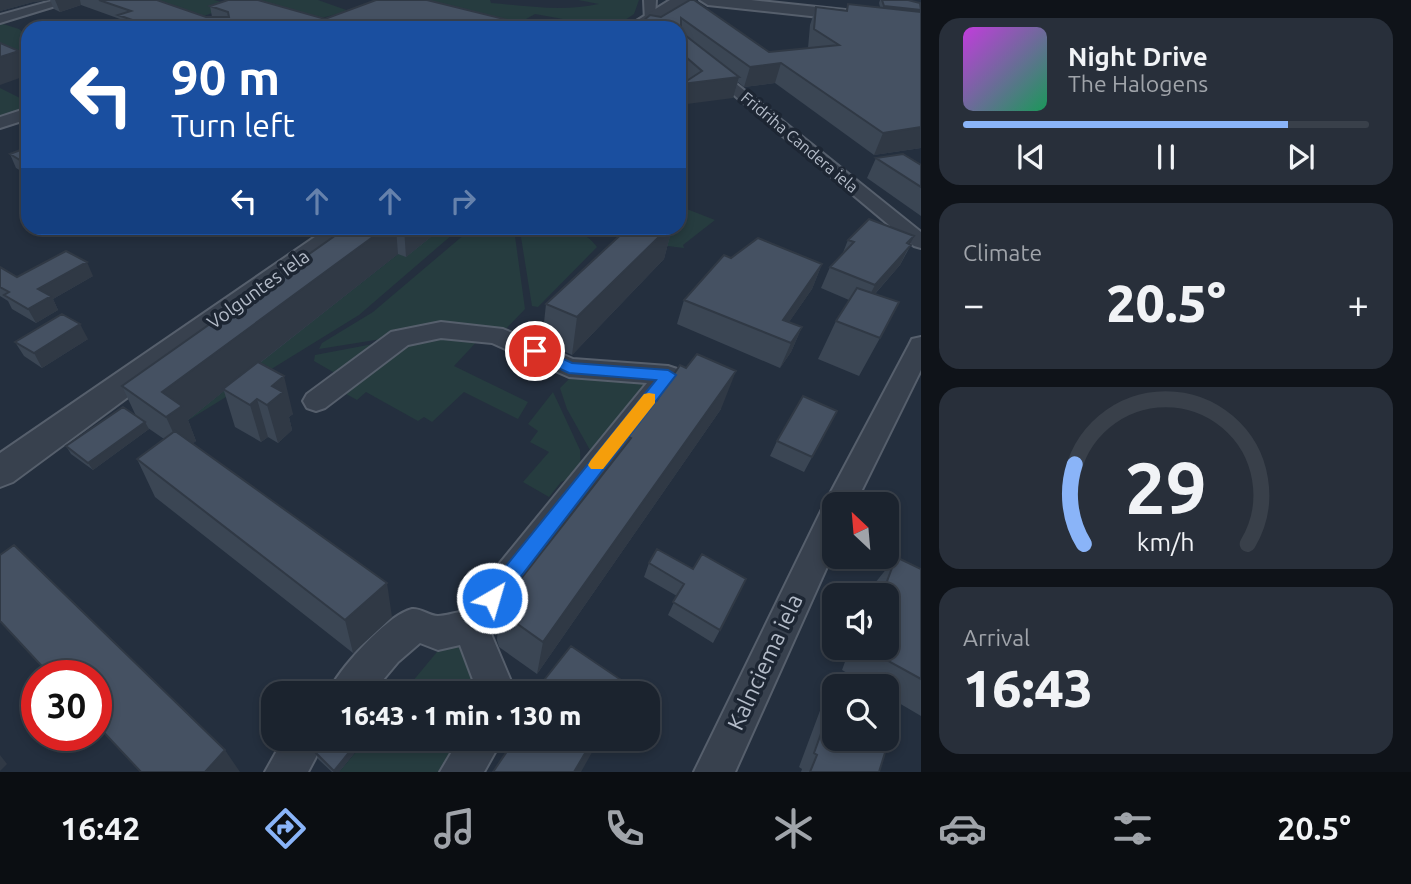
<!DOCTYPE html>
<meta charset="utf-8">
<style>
body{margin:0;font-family:Ubuntu,sans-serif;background:#282f3a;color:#f1f3f6;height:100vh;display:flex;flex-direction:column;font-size:26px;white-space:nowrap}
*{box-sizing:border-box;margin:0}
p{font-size:23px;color:#a0a4aa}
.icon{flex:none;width:38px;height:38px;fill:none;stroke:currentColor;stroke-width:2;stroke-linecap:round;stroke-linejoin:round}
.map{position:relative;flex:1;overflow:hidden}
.details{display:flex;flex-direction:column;gap:18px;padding:18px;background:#0f1319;width:490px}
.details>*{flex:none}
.top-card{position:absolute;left:21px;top:21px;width:665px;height:214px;border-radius:21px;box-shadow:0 4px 10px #0003,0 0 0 2px #39404a;background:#1a4fa0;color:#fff;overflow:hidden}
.needle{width:46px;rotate:334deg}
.controls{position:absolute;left:822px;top:492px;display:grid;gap:14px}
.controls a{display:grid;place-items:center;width:77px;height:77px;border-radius:14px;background:#1b232e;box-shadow:0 4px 10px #0003,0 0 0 2px #39404a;font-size:35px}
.speed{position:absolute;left:21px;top:660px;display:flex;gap:14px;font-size:35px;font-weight:700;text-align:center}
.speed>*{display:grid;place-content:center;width:91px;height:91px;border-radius:50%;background:#1b232e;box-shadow:0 4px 10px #0003,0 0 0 2px #39404a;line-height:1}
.speed .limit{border:10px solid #d22;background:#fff;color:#111}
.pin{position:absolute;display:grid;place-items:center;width:60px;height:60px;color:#fff;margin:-30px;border:4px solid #fff;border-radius:50%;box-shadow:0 2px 7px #0007}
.me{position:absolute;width:77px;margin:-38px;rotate:38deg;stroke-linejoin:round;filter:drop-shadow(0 0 5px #0008)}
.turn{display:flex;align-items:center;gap:24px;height:147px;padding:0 35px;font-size:32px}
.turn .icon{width:91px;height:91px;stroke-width:2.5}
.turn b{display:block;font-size:49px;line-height:60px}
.lanes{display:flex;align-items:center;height:66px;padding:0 35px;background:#0003;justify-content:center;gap:35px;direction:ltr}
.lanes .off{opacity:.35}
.big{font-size:52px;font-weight:800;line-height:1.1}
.details .tile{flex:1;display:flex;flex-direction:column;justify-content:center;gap:10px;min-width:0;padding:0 24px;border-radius:21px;background:#282f3a}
.details .dial{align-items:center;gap:0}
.dial svg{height:182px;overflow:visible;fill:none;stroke:#39404a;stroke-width:7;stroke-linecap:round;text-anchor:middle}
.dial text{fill:#f1f3f6;stroke:none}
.song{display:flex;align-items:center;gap:21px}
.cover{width:84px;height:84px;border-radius:10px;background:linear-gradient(135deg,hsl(290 70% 55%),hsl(150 70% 35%))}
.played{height:7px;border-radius:4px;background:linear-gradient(90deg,#8ab4f8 80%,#39404a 80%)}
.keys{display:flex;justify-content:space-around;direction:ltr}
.heat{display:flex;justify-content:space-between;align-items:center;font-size:38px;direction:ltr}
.trip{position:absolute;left:261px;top:681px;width:399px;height:70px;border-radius:21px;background:#1b232e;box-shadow:0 4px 10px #0003,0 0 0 2px #39404a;font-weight:800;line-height:70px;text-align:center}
.tabs{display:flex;height:112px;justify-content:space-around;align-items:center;background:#0b0e12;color:#a0a4aa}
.tabs .icon{width:49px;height:49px}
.tabs .active{color:#8ab4f8}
.tabs b{font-size:32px;color:#f1f3f6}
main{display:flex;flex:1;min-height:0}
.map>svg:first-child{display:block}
</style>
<main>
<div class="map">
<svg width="921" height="772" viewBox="0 0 921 772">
<rect width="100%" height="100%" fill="#242f3e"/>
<path fill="#263c3f" d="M155,0H214L234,5L204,16Z
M262,0H318L349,11L314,20L252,4Z
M428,0H490L491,3C528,6 563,12 599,4L578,0H639L634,14L613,28L535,14L510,28L419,4Z
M0,23L19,29L28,37V59L0,48Z
M0,88L28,102V108L0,118Z
M679,206L715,220L683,245L684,248L651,244L657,228H679Z
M442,228H460L359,315L187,421L165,401L192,416L398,254Z
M472,228L514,229L525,309L503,332L394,337L319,349L322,343L373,312Z
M539,228C559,227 585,229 597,247L538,307L532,306L520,231L530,235Z
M482,336L454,366L528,402L518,419L464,392L432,422L424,417L418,421L366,392L357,400L337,389L412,337Z
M389,341L340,376L314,361L315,355Z
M573,375L641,379L647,386L597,453L590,450L567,409L560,388Z
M553,392L580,450L581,473L561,482L549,497L523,482L549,452L530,442L538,431L528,424Z
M467,637L489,693H403L446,641Z
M367,739H470L445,772H339Z"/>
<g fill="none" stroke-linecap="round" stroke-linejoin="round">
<defs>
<path id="minor" d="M55,0H75L0,23V15Z
M644,0H656L655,17L669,28H654L645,21Z
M679,38L921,232V248L914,246L679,49Z
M28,108V119L0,128V117Z
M441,322L503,329L573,359L668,366L677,369L681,375L489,629L516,693H478L460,645L438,650L420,643L398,662L372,693H328C338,670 387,615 412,609C421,608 429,616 438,616C445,616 453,613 460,612L647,383L569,377L492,343L441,338L408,345L325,408L316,411L307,408L303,401L307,394L391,332Z
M921,337V370L855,504H835V549L735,772H694L824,505L909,345L912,339Z
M284,738H326L308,772H265Z
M460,738H503L484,772H440Z"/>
<path id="tertiary" d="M670,0H689L645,28H625Z
M700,0H751L921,18V28L708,5Z
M328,228H357L13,482L0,487V453Z"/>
</defs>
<use href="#minor" stroke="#565f6c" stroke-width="4"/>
<use href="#tertiary" stroke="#565f6c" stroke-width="4"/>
<use href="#minor" fill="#38414e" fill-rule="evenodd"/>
<use href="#tertiary" fill="#38414e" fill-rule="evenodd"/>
</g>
<path fill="#3b4654" d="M0,0H157L206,17H212L210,6L325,19L540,28H123L120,19L81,5L60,12L54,9L50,0L33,2L0,11Z
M690,0L769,52L808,48L810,25L816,7L846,10L848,4L880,7L879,3L880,0H908L921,5V148L874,155L775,83L744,87L738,82L733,98L687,81L679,74V28L661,17Z
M28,147V175L16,168L10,154Z
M876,158L921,165V216L867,178Z
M267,228H295L284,235Z
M346,228H442L406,257L398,254L260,363L293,414L289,417L292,430L278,443L268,437L261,442L235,427L224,391L188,420L196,441L193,443L392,617L353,653L155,497L137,459L164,439L148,428L149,429L93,470L71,454L66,446L136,416L122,386Z
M608,228H672L664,259L572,355L542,341L546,304L622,233Z
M848,240L911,245L900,265L875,294L880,338L859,376L818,359L836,321L849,300L821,288L830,267L842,255Z
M822,264L812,289L789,322L802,327L791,352L780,368L677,324L684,300Z
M0,267L17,277L93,276L53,299L58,310L36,323L12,309L8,301L0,296Z
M88,339L42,368L24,356L15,342Z
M657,400L721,409L537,674L499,647L497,640L499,607L621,451L625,435Z
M837,411L804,472L770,456L777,441Z
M896,557L921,569V716L887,696V686H869L842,670L850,648H887V595H871L875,583Z
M649,563L693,569L720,630L713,643L668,615L677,596L644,577Z
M541,684H627L623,693H539Z
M835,694V738L879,772H801L802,769L799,767L821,708Z
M359,740L361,745L339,772H332L318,759L316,753Z"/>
<path fill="#303945" d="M0,0H50L33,2L0,11Z
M55,0H80L81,5L60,12Z
M19,51L28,75L0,85V57Z
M781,63L775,83L744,87L750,67Z
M739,77L733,98L679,105V97L682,84Z
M921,127V148L874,155L883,133Z
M283,228H295L284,235Z
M385,228H396L398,254L225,390L223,389L224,391L188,420L196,441L182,452L166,417L162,392Z
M404,228H442L406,257Z
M668,228H672L664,259L572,355L577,317Z
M914,236L900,265L864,306L875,285Z
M87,262L93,276L53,299L58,310L36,323L28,309L38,289Z
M822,264L812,289L778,338L783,320Z
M80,324L88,339L42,368L34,353Z
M802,327L791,352L780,368L791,343Z
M736,371L721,409L537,674L543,642Z
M284,376L293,414L289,417L292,430L278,443L267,405L272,386Z
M257,399L268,437L261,442L250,405Z
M145,422L149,429L93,470L88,463Z
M387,583L392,617L353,653L345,620Z
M594,738H600L581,772H574Z
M359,740L361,745L339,772H334V771Z
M225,750L240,772H205Z
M0,755L7,764L0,771Z"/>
<path fill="#455162" stroke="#303945" stroke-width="2" d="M99,0H157L206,17H229L228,12L210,6L228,0H258L325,19L376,0H427L540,28H155L118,15L131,11Z
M690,0H694L769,52L839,45L814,29L816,7L847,11L848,4L921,12V127L883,133L781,63L750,67L681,18V32L739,77L682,84L702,71L679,51V28H635L650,15L661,17Z
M882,0H908L920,3L921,10L884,6Z
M0,43L19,51L0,57Z
M28,147V165L10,154Z
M903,154L921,165V187L876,158Z
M869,219L914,236L907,243L911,245L875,285L830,267L854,242L848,240Z
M346,228H385L162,392L182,406L166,417L122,386Z
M628,228H668L577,317L546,304Z
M758,238L822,264L783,320L802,327L791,343L684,300L724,255L731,258Z
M66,251L87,262L38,289L51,296L28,309L4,295L9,292L0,287V267L17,277Z
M857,288L899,302L880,338L836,321Z
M62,314L80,324L34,353L15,342Z
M697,354L736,371L543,642L502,613L499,607L631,438L625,435L654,398L657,400L680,365L686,368Z
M258,362L284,376L272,386L283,392L267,405L257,399L250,405L223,389Z
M803,396L837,411L812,457L777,441Z
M123,407L145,422L88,463L66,446Z
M175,431L387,583L345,620L137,459Z
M14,545L225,750L205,772H141L96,724V676H51L0,621V555Z
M657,549L693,569L702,554L746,579L720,630L673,602L684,584L649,563Z
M896,557L921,569V679L865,648H887V595H882Z
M571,646L627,684L622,693H546L549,690L541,684Z
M835,695V738H887V723L893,727L879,772H810L817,755L814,753Z
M322,738H358L359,740L334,771L316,753Z
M516,738H594L574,772H493Z"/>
<path fill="#1a73e8" stroke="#114b97" stroke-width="2" d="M535,346L572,363L668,370L676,375L499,605L492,608L485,605L482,598L485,592L656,380L569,373L530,355V347Z"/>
<path fill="#f59e0b" d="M649,393L655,394V403L603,469H591L588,465L591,460L644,394Z"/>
<g text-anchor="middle" stroke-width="7" stroke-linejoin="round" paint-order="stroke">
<g font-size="16" fill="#b4bcc9" stroke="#1d2633">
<text transform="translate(800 142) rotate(40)" y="6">Fridriha Candera iela</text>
</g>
<g font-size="19" fill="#b4bcc9" stroke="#1d2633">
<text transform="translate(258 289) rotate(-36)" y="7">Volguntes iela</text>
</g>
<g font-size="23" fill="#b4bcc9" stroke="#1d2633">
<text transform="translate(765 662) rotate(-65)" y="8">Kalnciema iela</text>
</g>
</g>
</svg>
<div class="controls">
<a><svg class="needle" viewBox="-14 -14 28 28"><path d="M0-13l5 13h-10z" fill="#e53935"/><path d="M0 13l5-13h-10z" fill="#a0a4aa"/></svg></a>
<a><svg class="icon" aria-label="sound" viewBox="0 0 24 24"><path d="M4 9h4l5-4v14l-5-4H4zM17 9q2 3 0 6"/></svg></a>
<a><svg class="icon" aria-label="search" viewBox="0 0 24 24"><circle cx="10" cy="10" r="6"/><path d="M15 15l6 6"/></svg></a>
</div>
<div class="speed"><div class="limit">30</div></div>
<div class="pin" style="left:535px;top:351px;background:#d93025"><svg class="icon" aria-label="arrive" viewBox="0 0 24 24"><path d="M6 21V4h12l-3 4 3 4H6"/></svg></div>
<svg class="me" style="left:492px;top:598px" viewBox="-20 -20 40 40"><circle r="17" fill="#1a73e8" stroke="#fff" stroke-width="3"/><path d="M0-11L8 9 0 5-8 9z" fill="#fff"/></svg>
<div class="trip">16:43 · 1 min · 130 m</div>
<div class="top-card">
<div class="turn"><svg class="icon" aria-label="left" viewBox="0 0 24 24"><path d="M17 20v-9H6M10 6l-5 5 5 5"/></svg><div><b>90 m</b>Turn left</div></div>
<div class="lanes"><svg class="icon" aria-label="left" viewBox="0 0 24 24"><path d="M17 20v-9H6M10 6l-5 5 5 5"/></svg><svg class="icon off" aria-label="ahead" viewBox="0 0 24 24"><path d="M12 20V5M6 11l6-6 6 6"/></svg><svg class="icon off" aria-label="ahead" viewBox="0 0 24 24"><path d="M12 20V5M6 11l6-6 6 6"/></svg><svg class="icon off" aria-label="right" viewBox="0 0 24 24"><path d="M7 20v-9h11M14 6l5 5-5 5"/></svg></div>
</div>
</div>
<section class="details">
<div class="tile">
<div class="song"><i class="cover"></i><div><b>Night Drive</b><p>The Halogens</p></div></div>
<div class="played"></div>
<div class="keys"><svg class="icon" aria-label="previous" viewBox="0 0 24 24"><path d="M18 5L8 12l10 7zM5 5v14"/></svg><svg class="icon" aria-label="pause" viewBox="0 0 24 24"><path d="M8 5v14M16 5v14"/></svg><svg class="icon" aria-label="next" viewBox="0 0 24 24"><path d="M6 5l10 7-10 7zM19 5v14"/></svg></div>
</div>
<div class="tile"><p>Climate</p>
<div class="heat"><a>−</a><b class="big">20.5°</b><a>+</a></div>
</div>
<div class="tile dial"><svg viewBox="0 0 100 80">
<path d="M14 69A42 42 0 1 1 86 69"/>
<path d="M14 69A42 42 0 0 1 10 34" stroke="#8ab4f8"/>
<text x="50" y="56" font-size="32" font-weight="700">29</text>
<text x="50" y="72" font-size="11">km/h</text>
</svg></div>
<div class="tile"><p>Arrival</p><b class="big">16:43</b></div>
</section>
</main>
<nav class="tabs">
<b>16:42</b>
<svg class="icon active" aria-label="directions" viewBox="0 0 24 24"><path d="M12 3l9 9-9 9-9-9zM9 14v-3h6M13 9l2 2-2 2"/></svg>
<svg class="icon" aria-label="music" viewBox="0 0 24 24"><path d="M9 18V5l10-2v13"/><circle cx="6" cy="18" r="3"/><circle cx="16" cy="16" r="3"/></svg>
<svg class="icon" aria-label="phone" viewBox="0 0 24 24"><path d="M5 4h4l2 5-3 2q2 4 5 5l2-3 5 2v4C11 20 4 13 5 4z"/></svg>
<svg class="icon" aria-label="climate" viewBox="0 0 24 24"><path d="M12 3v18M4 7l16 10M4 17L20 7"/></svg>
<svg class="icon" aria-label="car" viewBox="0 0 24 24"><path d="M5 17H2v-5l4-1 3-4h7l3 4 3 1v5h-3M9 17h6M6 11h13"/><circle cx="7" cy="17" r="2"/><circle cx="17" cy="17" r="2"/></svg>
<svg class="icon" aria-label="filters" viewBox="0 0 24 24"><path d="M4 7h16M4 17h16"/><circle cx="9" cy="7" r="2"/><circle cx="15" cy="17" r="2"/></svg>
<b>20.5°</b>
</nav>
